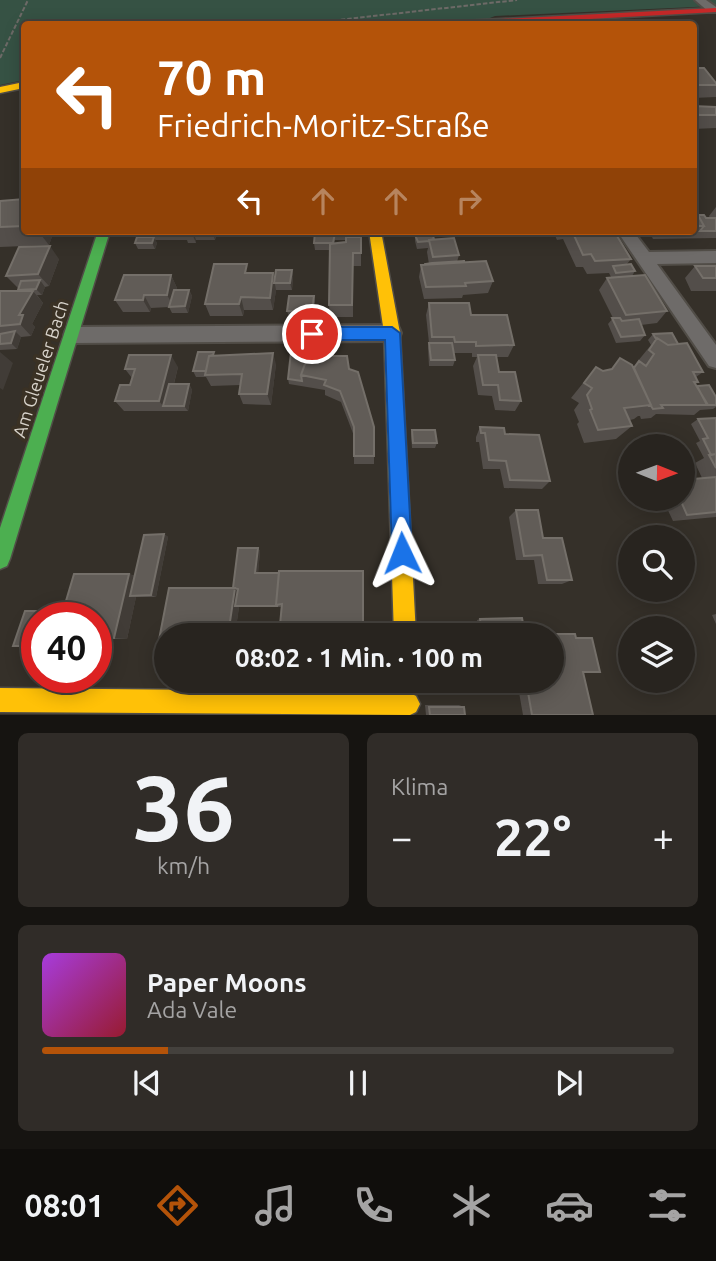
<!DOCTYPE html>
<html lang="de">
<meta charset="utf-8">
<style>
body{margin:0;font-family:Ubuntu,sans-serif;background:#302c28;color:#f1f3f6;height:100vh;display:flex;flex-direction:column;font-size:26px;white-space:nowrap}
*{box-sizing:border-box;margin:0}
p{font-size:23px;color:#a5a4a4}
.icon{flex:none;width:38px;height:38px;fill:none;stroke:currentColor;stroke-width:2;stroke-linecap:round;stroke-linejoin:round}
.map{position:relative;height:715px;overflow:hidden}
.drawer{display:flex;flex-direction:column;gap:18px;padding:18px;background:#161411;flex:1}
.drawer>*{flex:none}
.top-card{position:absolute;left:21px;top:21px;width:676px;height:214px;border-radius:7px;box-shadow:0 4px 18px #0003,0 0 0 2px #44413d;background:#b45309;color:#fff;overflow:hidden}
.needle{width:46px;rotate:91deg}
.controls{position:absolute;left:618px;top:434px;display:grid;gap:14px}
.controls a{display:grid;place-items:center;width:77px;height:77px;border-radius:50%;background:#28241f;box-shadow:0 4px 18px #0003,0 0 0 2px #44413d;font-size:35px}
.speed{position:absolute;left:21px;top:602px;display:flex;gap:14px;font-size:35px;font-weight:700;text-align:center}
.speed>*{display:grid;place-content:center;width:91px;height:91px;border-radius:50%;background:#28241f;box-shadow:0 4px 18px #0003,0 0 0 2px #44413d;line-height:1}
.speed .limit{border:10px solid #d22;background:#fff;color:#111}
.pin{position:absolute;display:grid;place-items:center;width:60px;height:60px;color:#fff;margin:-30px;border:4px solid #fff;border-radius:50%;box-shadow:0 2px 7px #0007}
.me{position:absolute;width:77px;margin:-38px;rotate:358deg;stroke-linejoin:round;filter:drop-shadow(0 0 5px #0008)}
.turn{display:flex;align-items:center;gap:24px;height:147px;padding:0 21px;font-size:32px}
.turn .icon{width:91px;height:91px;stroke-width:2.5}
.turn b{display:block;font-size:49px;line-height:60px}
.lanes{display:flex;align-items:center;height:66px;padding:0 21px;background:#0003;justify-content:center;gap:35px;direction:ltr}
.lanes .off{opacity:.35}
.big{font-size:52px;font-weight:700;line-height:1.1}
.drawer .tile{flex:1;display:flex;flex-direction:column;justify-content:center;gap:10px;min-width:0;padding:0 24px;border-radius:10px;background:#302c28}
.drawer .dial{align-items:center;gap:0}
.dial b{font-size:91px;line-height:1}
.song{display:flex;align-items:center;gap:21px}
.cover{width:84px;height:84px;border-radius:10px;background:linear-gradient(135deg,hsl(280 70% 55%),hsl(350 70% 35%))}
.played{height:7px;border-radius:4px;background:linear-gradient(90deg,#b45309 20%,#44413d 20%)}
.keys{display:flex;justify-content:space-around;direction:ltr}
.heat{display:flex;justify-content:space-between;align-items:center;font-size:38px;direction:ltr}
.drawer .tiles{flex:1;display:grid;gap:18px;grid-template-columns:1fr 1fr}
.tile:last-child{grid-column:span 2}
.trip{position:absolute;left:154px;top:623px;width:410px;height:70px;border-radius:35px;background:#28241f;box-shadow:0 4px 18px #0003,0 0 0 2px #44413d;font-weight:700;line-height:70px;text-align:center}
.tab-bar{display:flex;height:112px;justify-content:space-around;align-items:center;background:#100e0c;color:#a5a4a4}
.tab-bar .icon{width:49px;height:49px}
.tab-bar .current{color:#b45309}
.tab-bar b{font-size:32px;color:#f1f3f6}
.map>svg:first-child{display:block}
</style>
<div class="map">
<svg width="716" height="715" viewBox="0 0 716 715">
<rect width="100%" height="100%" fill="#353029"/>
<path fill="#365244" d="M0,0H716V6L495,16L485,20L410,24H24V80L0,85Z"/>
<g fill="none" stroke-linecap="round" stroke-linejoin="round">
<defs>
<path id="street" d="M695,0H706L716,7V12H709Z
M617,231H633L649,252L716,251V263L657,264L716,345V368L709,366Z
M392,325L399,328L401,333L399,338L392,341L73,343L66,340L64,335L66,330L73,327Z"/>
<path id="fast" d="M98,231H110L10,559L7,566L0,569V528Z"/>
<path id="slow" d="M24,82V88L0,93V87Z
M369,231H381L400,333L416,635H394L384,333Z
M0,688L408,692L416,696L420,704L416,712L410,715L0,712Z"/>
<path id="jam" d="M716,8V12L500,24H459L463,21Z"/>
</defs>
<use href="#street" stroke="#514d47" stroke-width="4"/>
<use href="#fast" stroke="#514d47" stroke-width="3"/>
<use href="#slow" stroke="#514d47" stroke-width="3"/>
<use href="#jam" stroke="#514d47" stroke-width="3"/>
<path stroke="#6d6a67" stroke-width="2" stroke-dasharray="4.5 2" stroke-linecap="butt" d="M302,24L517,0
M0,58L28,0"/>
<use href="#street" fill="#6e6b69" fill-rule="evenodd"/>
<use href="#fast" fill="#4caf50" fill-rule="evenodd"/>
<use href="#slow" fill="#ffc107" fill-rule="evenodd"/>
<use href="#jam" fill="#c62828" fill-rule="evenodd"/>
</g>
<path fill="#534e4a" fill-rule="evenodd" d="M693,68L715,83L716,82V97L693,98Z
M693,106L716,107V128L693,129Z
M24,199V231H54L49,245L0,247V201Z
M693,206L698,215L706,218H710L709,216L716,207V238L653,239L649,231H693Z
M147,231H216L217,233L215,240H196V243H188L187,240H155L157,243L155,249H138L135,243L150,237Z
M321,231H351V237H361V266H353V317H330L329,305L330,250H315L314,243ZM335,240H346V242L334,243Z
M422,231H447L432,235L434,239L459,255L457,262L493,281L488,293L463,295L462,298L424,299L419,277L421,265L429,264L427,252L428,248L417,249L415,241V235L423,234Z
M553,231H614L631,259L627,264L635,271L632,276L667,311L657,323L641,325L645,335L640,341L616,343L608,324L613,318L599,290L607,278L611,277L609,273L587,274L583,267H576L563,239L557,240Z
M59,259L49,286L45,287L42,295H37L43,303L32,324L35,327L31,336L21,337L17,349L0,350V291H19L18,290V288L6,276Z
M695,266H716V291H691L685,278Z
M292,270L293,276L292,290H276L273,310H244L243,316H210L205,304L249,273H273L275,279Z
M171,275L177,288V290H189L192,296L188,313H172L169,307L151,308L150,312H123L115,300Z
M314,296L315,302L313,317H289L287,311Z
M429,303L471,315L514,345L508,357H496L499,372L521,401L515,411L495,410L492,396L478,395L473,366L477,357H472V353H454L455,360L453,366H429L428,348L429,343L426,315Z
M653,334L678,344L703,372L696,377L698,382L696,384L697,386L716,397V407L713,409L700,410L694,415L656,414L651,418L641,419L640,416H638L634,419L630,420L632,426L616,439L584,443L577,424L579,422L574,410L579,403L571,398L596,367L603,371L610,370L620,358L633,367L651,345L648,340Z
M215,355L276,364L271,405L243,404L239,394L240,385L211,386L206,377H196L193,371Z
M309,356L349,369L374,456V464H354V436L341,402L325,395V390L289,384L288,379Z
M178,367L174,384H189L192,390L188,411H124L115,401L130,385L132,378L125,369Z
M716,418V517L673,521L664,502L670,499H682V480L702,478L695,463L704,458L696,443L700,441L691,424L698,419Z
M480,427L505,434L550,481L542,489L504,488L500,469H483L479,442H476V437Z
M412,430L437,443L435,448H412L411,434Z
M516,510L572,580L562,584H538L534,560H516L509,517Z
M164,534L168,537L156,597H136L127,639H106L104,647H96V618H37V647L13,646L25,611H63L74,574H129L135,576L144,535Z
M238,548H258L260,551L258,573H279V571H363V635H279L281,607H239L235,635H166V650H157L169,588H233Z
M716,614V624L712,615Z
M522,618L525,634H575L576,638H592L600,672H583L593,715H523L517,681H551V635H479L477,620L480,619Z
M425,705H459L464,707L465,715H426Z"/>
<path fill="#413c37" d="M38,231H54L49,245Z
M191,231H193L196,240V243Z
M212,231H216L215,240Z
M424,231H447L423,237Z
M154,237L157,243L155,249L152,243Z
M50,246L59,259L49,286L38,274Z
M292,270L293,276L292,290L290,283Z
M273,273L276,290L273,310L270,298Z
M171,275L177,288L174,307L167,295Z
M40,280L45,287L42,295L36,289Z
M189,290L192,296L188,313L185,306Z
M33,291L43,303L32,324L35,327L31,336L20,324L19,315Z
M144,295L151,308L150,312L143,300Z
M241,297L244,310L243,316L239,304Z
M15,331L21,337L17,349L11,343Z
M0,352L13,363L3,390L0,388Z
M273,353L276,364L271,405L267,394Z
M171,355L178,367L168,406H163L159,401Z
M189,384L192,390L188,411L184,406Z
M164,534L168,537L156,597L151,595Z
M258,548L260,551L258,575L255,573Z
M129,574L140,578L130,596L136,597L127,639L114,638Z
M235,588L241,591L235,606L239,607L235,635H228Z
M96,638L106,639L104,647L96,646Z"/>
<path fill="#615c57" stroke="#746f69" stroke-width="2" d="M693,68H704L716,83V85H693V76H697L693,71Z
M693,106L716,107V115H699L693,108Z
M24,199V226L0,227V201Z
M693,206L704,226H693Z
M698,215H704L706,218H716V231H700L704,226Z
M321,231H329V233H335L333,243H314L315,232Z
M572,231H614L631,259L595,261L591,254L583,255Z
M432,233L434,239L429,240V241L418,242L415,235Z
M137,237H154L152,243H135Z
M346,237H361V253H353L352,305H329L330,244L346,242Z
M454,238L459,255L433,257L429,240Z
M50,246L38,274L6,276L19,247Z
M465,261L425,265V264L432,263Z
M486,261L493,281L465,283L466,286L426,287L421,265Z
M214,264H247L245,273H273L270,298L241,297L239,304H205Z
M631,264L635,271L616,273L613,266Z
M695,266H716V278H703Z
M276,270H292L290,283H274Z
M124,275H171L167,295H144L143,300H115Z
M645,275L667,311L626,315L607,278Z
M40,280L36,289L18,290L21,281Z
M174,290H189L185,306L169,307Z
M0,291H33L19,315H23L20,324L0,326Z
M289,296H314L312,311H287Z
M429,303H469L471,315H507L514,345L476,346V342H455L454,337H432Z
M612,318H620L622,321L639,319L645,335L621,337Z
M15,331L11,343L0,344V334Z
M672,333L678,344L668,345L657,338L656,339L653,334Z
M657,338L668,345L687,343L703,372H693L698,382H694L708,405H661L663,408L653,409L651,406H650L651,405L634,368L639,361L646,366L654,354L649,350Z
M429,343H452L455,360H431Z
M198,352H214L213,355L209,356L206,371H193Z
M291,352H309L301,375L302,381L288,379Z
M273,353L267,394H239L242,374L205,375L209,356Z
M129,355H171L159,401H115L120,385H130L135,369H125Z
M478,355H496L499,372H515L521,401L500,400L498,385H483Z
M308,356H347L349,369L358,372L374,427V456H354V427L340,391L324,385L326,380L301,375Z
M620,358L632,365L651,405L624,408L632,426L598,430L590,410L592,409L587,395L592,388L584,383L596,367L603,371L612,369Z
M169,384H189L184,406H163Z
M709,385L716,397V405H707L697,386Z
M716,418V454L711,455L703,439L708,438L698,419Z
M480,427L504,428L505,434L539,435L550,481L510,480L506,461L489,460L485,433H481Z
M412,430H435L437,443H413Z
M716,454V468L709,455Z
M716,477V512L687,515L680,499H682V495L686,494L682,488V480Z
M516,510H538L543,538H562L572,580H547L542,555L524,556Z
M164,534L151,595L130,596L144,535Z
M238,548H258L255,573H279L276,605L278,606H235L238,589L233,588Z
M279,571H363V635H279L282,604L276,605Z
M74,574H129L114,638H96V618H37V646H13L25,611H63Z
M169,588H235L228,635H166V650H157Z
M522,618L525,634L482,635L480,619Z
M518,634H575L576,638H592L600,672H583L593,715H532L526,681H551V635H518Z
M429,707H464L465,715H430Z"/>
<path fill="#1a73e8" stroke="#114b97" stroke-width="2" d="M312,327H392L400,333L412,553L409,560L402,563L394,560L392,553L385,340H312L304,334Z"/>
<g text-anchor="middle" stroke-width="7" stroke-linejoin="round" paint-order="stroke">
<g font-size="18" fill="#d7d2ca" stroke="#3a3124">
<text transform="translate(41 369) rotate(-72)" y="6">Am Gleueler Bach</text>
</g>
</g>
</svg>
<div class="controls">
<a><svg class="needle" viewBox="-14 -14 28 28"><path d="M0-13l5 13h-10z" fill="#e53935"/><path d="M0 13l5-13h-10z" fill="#a5a4a4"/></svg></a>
<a><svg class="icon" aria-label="search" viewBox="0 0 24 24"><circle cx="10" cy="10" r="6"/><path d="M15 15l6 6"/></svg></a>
<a><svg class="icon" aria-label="layers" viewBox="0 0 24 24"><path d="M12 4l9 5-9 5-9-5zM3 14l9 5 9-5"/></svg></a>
</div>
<div class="speed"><div class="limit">40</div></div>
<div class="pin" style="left:312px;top:334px;background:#d93025"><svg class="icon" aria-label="arrive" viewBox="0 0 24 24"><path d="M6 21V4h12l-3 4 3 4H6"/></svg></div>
<svg class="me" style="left:402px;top:553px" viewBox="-20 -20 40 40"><path d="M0-17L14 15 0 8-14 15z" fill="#1a73e8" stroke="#fff" stroke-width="4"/></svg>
<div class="trip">08:02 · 1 Min. · 100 m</div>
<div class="top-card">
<div class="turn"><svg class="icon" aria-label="left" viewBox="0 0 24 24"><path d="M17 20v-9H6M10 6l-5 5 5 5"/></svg><div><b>70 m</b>Friedrich-Moritz-Straße</div></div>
<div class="lanes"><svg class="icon" aria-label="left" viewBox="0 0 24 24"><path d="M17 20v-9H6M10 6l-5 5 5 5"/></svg><svg class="icon off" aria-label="ahead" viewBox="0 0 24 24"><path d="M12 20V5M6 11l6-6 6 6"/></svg><svg class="icon off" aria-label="ahead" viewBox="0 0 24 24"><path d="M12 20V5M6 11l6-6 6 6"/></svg><svg class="icon off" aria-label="right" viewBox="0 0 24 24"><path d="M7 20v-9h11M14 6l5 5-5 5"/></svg></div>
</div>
</div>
<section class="drawer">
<div class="tiles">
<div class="tile dial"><b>36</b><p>km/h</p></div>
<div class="tile"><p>Klima</p>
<div class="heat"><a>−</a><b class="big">22°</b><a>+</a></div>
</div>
<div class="tile">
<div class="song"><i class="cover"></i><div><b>Paper Moons</b><p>Ada Vale</p></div></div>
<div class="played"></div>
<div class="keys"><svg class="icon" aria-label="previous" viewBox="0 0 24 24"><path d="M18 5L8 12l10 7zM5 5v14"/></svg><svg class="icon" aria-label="pause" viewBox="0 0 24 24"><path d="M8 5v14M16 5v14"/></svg><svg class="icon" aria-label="next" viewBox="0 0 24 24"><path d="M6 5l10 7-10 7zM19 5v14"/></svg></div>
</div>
</div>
</section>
<nav class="tab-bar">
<b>08:01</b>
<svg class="icon current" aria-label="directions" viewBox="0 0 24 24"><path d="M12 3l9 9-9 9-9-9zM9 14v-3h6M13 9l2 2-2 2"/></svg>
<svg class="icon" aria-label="music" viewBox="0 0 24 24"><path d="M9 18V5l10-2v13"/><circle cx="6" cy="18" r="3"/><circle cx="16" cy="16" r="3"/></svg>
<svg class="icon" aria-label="phone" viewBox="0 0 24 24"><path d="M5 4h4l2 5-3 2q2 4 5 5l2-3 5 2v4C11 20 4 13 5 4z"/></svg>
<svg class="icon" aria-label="climate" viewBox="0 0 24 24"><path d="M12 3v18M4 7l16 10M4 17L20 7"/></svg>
<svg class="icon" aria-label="car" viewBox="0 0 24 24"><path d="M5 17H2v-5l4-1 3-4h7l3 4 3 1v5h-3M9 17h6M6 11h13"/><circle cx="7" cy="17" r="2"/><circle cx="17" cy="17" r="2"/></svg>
<svg class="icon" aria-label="filters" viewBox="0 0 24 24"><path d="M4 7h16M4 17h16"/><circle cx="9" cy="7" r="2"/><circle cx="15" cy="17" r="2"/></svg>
</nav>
